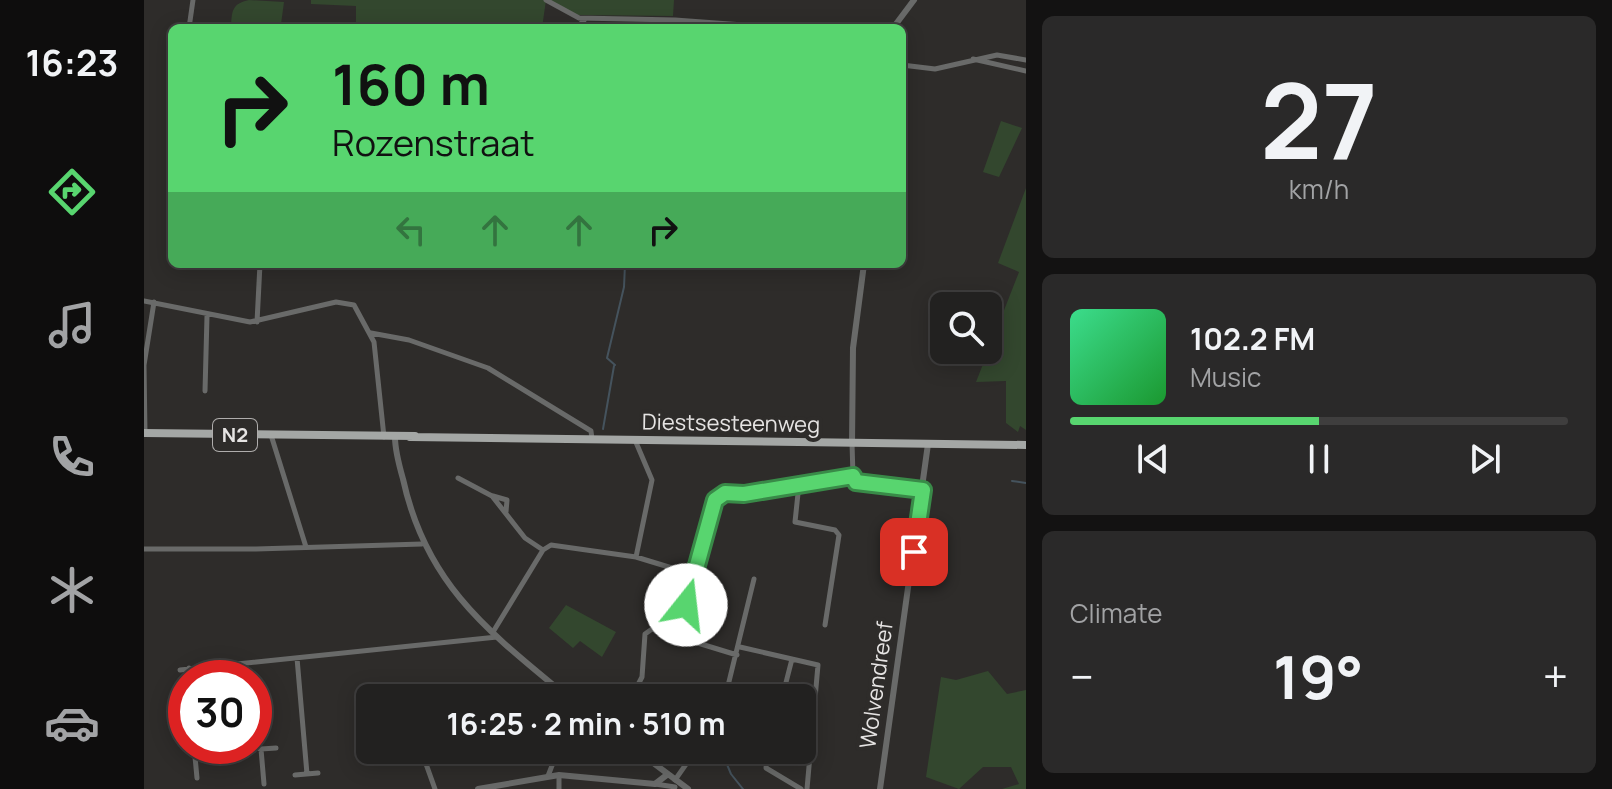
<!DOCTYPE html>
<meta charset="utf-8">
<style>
body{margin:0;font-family:Manrope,sans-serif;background:#2a2929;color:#f1f3f6;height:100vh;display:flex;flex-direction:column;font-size:30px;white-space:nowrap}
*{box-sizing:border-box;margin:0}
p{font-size:26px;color:#a2a3a5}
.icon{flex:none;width:44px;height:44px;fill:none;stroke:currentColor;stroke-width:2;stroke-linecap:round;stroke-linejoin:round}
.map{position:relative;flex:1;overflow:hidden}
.details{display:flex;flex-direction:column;gap:16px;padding:16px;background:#131212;width:586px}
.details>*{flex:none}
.top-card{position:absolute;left:24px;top:24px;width:738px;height:244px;border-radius:12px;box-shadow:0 4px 20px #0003,0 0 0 2px #3f3e3e;background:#58d56f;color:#111;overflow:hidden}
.fabs{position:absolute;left:786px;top:292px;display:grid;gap:16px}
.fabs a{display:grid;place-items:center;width:72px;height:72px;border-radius:12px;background:#222120;box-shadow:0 4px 20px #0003,0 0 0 2px #3f3e3e;font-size:40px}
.speed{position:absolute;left:24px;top:660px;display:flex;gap:16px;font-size:40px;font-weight:700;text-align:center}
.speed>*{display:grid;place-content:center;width:104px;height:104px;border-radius:50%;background:#222120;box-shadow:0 4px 20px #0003,0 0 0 2px #3f3e3e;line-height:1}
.speed .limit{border:12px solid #d22;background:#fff;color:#111}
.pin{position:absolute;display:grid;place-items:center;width:68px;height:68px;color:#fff;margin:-34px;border-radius:16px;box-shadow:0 4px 12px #0006}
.me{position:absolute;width:88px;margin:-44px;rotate:16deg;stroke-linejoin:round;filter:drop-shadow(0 0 6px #0008)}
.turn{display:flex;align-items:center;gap:28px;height:168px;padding:0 32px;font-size:36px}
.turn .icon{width:104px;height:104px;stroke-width:2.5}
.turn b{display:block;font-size:56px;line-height:68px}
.lanes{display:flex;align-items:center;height:76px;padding:0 32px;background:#0003;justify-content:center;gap:40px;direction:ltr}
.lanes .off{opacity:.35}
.big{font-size:60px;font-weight:700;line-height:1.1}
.details .widget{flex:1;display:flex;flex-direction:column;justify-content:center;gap:12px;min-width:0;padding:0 28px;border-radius:12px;background:#2a2929}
.details .dial{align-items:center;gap:0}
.dial b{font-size:104px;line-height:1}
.song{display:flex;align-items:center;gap:24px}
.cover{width:96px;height:96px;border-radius:12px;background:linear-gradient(135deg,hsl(150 70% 55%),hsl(130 70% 35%))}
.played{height:8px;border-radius:4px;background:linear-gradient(90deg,#58d56f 50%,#3f3e3e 50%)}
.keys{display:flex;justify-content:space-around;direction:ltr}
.heat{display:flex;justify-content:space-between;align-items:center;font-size:44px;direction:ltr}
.trip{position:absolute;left:212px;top:684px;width:460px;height:80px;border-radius:12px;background:#222120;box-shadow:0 4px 20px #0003,0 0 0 2px #3f3e3e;font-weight:700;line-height:80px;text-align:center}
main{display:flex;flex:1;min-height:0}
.menu{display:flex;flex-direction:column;width:144px;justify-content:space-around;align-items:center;background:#0e0d0d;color:#a2a3a5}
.menu .icon{width:56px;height:56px}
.menu .active{color:#58d56f}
.menu b{font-size:36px;color:#f1f3f6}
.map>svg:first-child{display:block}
</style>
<main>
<nav class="menu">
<b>16:23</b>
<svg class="icon active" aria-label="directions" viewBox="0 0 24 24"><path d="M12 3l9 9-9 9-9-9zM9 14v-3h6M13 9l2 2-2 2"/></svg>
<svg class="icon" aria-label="music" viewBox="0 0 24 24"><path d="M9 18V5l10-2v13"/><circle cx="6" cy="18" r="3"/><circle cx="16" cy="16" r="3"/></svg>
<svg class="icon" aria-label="phone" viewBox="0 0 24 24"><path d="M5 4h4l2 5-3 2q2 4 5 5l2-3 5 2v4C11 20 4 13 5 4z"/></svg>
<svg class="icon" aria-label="climate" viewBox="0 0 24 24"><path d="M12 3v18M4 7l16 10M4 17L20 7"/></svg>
<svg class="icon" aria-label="car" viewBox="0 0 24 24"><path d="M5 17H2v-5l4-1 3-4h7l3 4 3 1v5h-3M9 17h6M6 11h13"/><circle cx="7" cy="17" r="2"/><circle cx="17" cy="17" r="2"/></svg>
</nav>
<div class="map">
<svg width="882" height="789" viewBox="0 0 882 789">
<rect width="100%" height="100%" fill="#2e2c2a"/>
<path fill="#33472e" d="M105,0L140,2L137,24L118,28H81L87,27C88,10 88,4 105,0Z
M167,0H402L398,28H212V6L167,4Z
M405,0H530L529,16L432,15Z
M857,121L878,128L855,177L839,172Z
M882,188V430L876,426L874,432L862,423V381L832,382L875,272L854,263Z
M422,605L472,632L458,657L436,641L429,648L405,628Z
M844,671L863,694L882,690V789H858L875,784L867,767H839L815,789L782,777L797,677L812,680Z"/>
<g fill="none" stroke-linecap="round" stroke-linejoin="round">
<path stroke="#45535d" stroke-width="2" d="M471,365L463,358L480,287L481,264
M459,429L470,366
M868,481L882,483
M543,691L550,698
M577,750L587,774L599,789"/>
<path stroke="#696a69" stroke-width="5" d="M402,0L435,18L531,20L642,28
M45,28L49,0
M433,28L441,19
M829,59L882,71
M758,65L791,69L853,55L882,60
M0,301L106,322L192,302L210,305L230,342L240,437
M113,322L116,264
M227,333L265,340L344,368L447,431L448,439
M61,391L63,316
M1,433L0,365L10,302
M127,435L162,547
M491,440L508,480L492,557
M708,443L709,476
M314,478L348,496L381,538L399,550
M655,484L651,522L691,530L695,535L681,625
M349,496L363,500L362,512
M0,549H112L278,544
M349,632L399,550L407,545L492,557L551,575
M534,636L575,495L709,476L712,482L778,490
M596,647L674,665L663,789
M153,658L163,774
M45,668V678
M36,670L353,637
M269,698L352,692L358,698
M487,698L498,677L501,634L508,629L593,655
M581,698L610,579
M638,698L648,659
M50,746L53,778
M106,746L117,749L120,784
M117,749L132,748
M277,750L291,789
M624,750L622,768L657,789
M151,775L174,773
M415,775V789
M404,776L414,750
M531,780L552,750
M511,784L531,787"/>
<path stroke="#696a69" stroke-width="6" d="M749,28L770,0
M251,437C251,451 255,465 259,479C282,585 345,632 425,698
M708,443L709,348L720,264
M492,750L544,789
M334,789L415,775L511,784L524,774
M736,789L784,444"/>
<path stroke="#a4a7a5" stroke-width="8" d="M0,433L271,436
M266,437L882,445"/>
</g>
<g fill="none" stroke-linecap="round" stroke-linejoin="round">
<defs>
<path id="route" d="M542,605L571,500L581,493L600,494L709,476L712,482L779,490L770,552"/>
</defs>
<use href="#route" stroke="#398a48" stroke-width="20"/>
<use href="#route" stroke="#58d56f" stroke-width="14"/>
</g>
<g text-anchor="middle" stroke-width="8" stroke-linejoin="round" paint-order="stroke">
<rect fill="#2e2c2a" stroke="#afadac" stroke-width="2" x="69" y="419" width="44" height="32" rx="6"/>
<g font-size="20" font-weight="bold" fill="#e6e4e3">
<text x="91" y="442">N2</text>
</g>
<g font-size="22" fill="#e6e4e3" stroke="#2e2c2a">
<text transform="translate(587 423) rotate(1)" y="8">Diestsesteenweg</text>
<text transform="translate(732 685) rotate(-82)" y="8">Wolvendreef</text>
</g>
</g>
</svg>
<div class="fabs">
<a><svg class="icon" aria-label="search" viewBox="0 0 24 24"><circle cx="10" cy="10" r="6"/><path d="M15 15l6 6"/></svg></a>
</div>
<div class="speed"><div class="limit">30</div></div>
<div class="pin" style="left:770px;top:552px;background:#d93025"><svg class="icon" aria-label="arrive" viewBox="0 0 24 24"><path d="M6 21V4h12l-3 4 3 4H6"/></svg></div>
<svg class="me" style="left:542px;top:605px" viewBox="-20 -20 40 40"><circle r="19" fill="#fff"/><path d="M0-13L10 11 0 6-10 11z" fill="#58d56f"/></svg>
<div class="trip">16:25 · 2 min · 510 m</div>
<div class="top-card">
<div class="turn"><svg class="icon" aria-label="right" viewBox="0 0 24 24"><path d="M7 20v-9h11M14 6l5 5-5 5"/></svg><div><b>160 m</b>Rozenstraat</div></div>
<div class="lanes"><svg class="icon off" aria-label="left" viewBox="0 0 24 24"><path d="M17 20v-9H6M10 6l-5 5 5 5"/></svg><svg class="icon off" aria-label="ahead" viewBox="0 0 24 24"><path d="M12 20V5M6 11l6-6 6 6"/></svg><svg class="icon off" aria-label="ahead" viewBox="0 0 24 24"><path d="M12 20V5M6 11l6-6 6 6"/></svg><svg class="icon" aria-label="right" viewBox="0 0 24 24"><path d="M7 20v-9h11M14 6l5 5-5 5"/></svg></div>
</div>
</div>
<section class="details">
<div class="widget dial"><b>27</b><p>km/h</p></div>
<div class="widget">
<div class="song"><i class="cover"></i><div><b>102.2 FM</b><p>Music</p></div></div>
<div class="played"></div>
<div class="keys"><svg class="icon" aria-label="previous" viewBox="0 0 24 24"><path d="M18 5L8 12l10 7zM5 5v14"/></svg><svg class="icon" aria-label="pause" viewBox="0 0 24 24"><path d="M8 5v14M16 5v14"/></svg><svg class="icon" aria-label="next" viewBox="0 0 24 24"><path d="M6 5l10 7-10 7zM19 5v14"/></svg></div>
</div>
<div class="widget"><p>Climate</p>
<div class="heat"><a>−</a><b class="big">19°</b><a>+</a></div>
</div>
</section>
</main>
